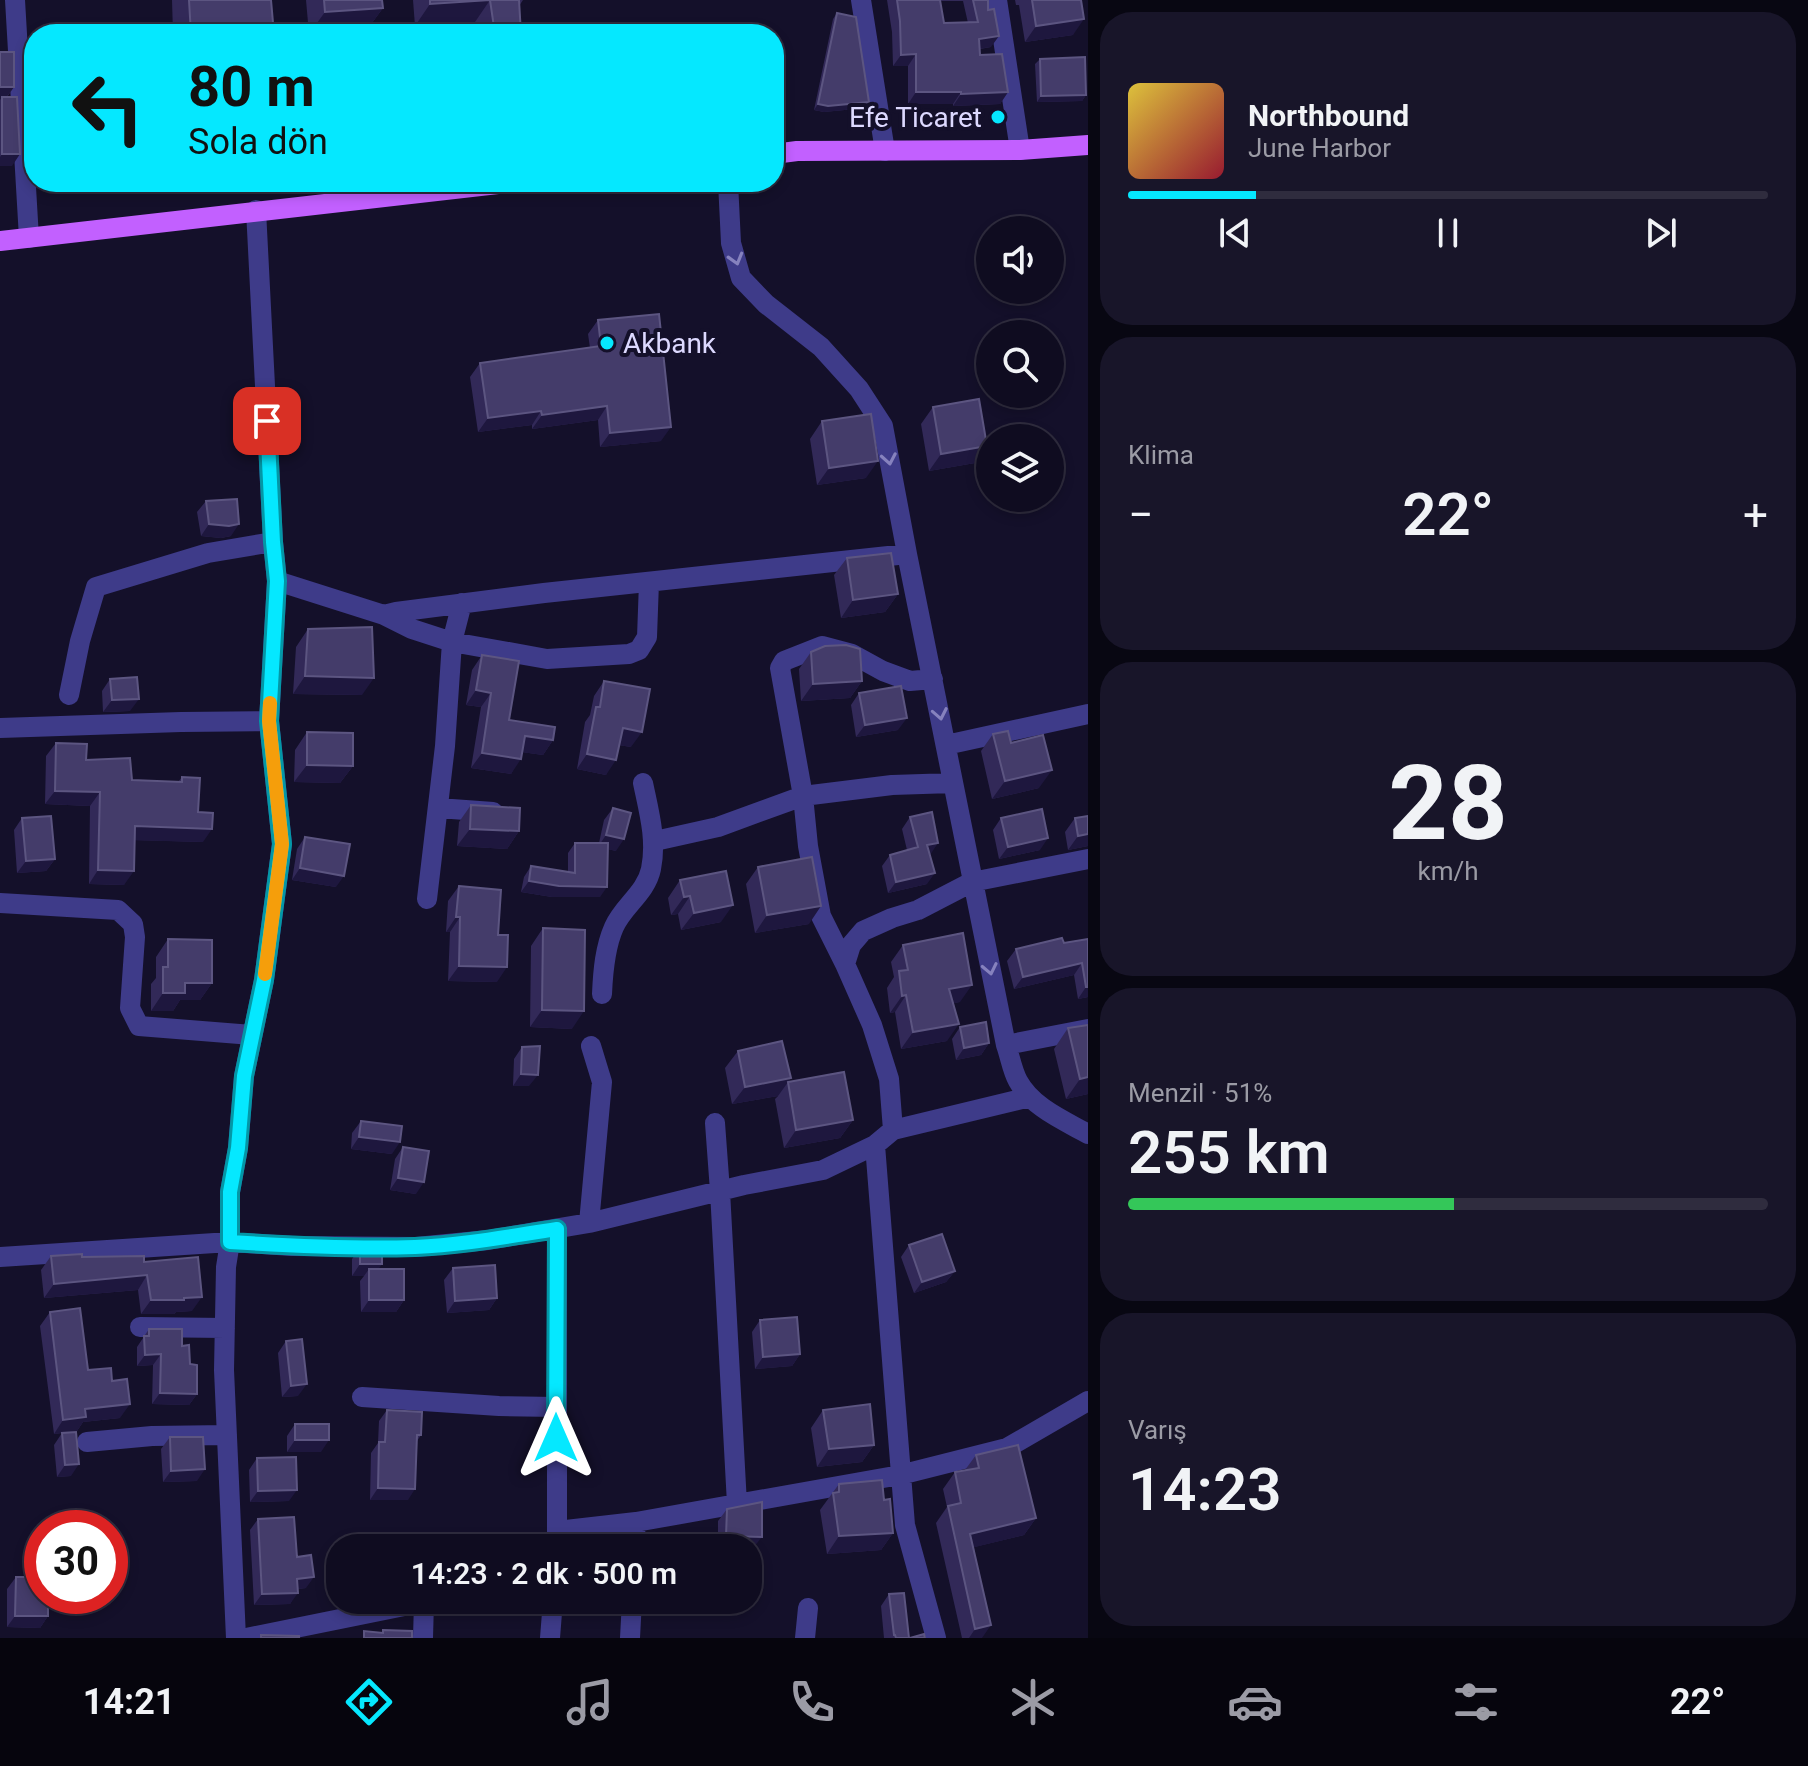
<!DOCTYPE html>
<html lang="tr">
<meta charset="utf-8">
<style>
body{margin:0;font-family:Roboto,sans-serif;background:#181529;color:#f1f3f6;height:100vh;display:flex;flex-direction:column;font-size:30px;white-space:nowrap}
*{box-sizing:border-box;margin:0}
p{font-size:26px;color:#9b9ba5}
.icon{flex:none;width:44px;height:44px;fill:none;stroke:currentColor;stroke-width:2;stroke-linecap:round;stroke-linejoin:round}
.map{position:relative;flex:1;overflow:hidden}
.sheet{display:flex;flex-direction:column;gap:12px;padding:12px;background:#080712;width:720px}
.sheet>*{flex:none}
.guide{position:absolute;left:24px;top:24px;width:760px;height:168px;border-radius:32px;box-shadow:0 4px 12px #0003,0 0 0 2px #2f2c3e;background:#05e8ff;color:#111;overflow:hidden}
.controls{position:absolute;left:976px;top:216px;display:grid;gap:16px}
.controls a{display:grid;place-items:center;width:88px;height:88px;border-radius:50%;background:#0f0c20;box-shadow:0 4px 12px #0003,0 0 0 2px #2f2c3e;font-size:40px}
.speed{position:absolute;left:24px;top:1510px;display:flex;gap:16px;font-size:40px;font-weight:700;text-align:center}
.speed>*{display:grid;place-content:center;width:104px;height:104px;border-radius:50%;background:#0f0c20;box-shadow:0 4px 12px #0003,0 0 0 2px #2f2c3e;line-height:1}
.speed .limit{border:12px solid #d22;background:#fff;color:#111}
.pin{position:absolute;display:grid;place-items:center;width:68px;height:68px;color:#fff;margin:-34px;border-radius:16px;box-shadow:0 4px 12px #0006}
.me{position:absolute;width:88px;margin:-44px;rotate:0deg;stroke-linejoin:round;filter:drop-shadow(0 0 6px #0008)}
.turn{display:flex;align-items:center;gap:28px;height:168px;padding:0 32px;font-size:36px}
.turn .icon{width:104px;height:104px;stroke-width:2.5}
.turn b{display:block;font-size:56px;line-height:68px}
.big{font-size:60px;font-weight:600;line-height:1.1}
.sheet .widget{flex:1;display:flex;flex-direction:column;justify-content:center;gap:12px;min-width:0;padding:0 28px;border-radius:32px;background:#181529}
.sheet .dial{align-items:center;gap:0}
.dial b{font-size:104px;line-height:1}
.song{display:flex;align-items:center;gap:24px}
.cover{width:96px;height:96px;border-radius:12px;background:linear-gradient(135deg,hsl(50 70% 55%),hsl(350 70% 35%))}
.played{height:8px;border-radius:4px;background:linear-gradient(90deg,#05e8ff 20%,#2f2c3e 20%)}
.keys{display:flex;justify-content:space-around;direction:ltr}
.heat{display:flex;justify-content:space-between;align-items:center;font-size:44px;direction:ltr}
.charge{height:12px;border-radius:6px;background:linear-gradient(90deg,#34c759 51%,#2f2c3e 0)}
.trip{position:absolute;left:326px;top:1534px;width:436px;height:80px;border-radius:32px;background:#0f0c20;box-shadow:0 4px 12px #0003,0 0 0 2px #2f2c3e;font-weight:600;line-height:80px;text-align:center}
.dock{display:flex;height:128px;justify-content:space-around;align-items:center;background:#06050d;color:#9b9ba5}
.dock .icon{width:56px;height:56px}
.dock .on{color:#05e8ff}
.dock b{font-size:36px;color:#f1f3f6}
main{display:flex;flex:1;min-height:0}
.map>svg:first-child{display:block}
</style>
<main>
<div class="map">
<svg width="1088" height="1638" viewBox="0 0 1088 1638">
<rect width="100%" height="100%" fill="#14102a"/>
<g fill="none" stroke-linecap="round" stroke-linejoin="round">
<path stroke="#3e3b89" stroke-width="20" d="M15,0L29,238
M861,0L885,151
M997,0L1020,150
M728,182L731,243L741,278L766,304L821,347L859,389L883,426L907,554L1006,1045C1010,1056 1012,1070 1018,1081C1032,1107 1063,1120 1088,1134
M256,210L273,542L277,581
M384,615L412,629L452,642L547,659L629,654L639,650L647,637L649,582
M69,695L80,641L96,587L208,553L273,542
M0,728L181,722L269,721
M946,745L1088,714
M438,808L493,812
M655,841L718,827L803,796L892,785L953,783
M427,899L445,746L452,642L462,603
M0,903L118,910L133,924L135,937L130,1008L139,1026L252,1035
M845,964L851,945L863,931L892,918L918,910L972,882L1088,859
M602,994C603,971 605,947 614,927C623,906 646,893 651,869C657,840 649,812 643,783
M1006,1045L1088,1029
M715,1123L720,1191L737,1504
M893,1130L889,1079L872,1025L845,964L821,916L808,846L803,796L780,668L784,661L822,646L852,654L883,671L910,681L933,679
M875,1145L905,1525L936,1638
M589,1223L602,1082L591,1046
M0,1257L230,1242L292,1246L416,1247L488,1240L589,1223L744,1185L823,1170L875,1145L893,1130L1030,1097
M140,1327L225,1328
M362,1397L499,1406L556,1407
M87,1442L152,1436L227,1435
M557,1531L636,1522
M557,1548V1229
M634,1548L636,1522L900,1475L1007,1448L1088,1401
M236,1638L224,1370L226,1267L230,1242V1192L238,1148L244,1076L264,980L282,844L269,721L277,581L384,615L396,612L544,593L907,554
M246,1638L424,1602L423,1638
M550,1638L553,1600
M630,1638L632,1600
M805,1638L808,1608"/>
<path stroke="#c260ff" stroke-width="20" d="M774,154L797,151L1020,150L1088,145
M0,241L517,182"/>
</g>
<path fill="#322958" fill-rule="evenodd" d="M172,0H271L274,34H173Z
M306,0H382L383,8L366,31L309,34Z
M413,0H523L519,6L521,34H477L475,22L415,26Z
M887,0H988L991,47L980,49V55L1008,92L1000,104L953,106V104H908V66H893L892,32ZM940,1H963L968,23H944Z
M1015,0H1081L1073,35L1025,42L1019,5H1016Z
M837,13L869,102L865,108L824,112L814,110L833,19Z
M0,52L14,87L7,97L12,166H0Z
M1040,59L1086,95L1082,101L1037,102L1035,64Z
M598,320L661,441L600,447L598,420L532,429V425L478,432L470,377L480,363L590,348L588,334Z
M933,407L975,463L929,471L921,424Z
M822,421L866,478L817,485L810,439Z
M206,501L231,536L221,538L201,536L197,512Z
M847,558L898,594L885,612L841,618L834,575Z
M308,629L362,695L293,694L296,647Z
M811,652L862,681L850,698L801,701L799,669Z
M482,655L509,720L553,740L543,755L522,752L511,774L471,768L481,707L466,705L472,670Z
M110,679L130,711L103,712L102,691Z
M604,681L631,747L619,745L606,775L577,769L585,722L590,715L594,696Z
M859,693L898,730L856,737L851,705Z
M307,732L353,766L340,783L294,782L295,750Z
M993,734L1011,743L1039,788L992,799L981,751Z
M56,743L86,760L132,780L178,782L182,777L198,812L203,842L135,840L124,885L89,884L90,806L45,804L46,756Z
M471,805L519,831L507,849L457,846L459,822Z
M613,808L616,851L608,849L600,897H552L521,892L524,877L531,866L568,872V853L575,843H599L604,820Z
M910,817L930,855L927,884L888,893L882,866L890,855L907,850L902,829Z
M22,818L55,859L46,871L17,873L14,830Z
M1001,818L1040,850L999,859L993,830Z
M1075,818L1088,846L1068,850L1065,832Z
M305,837L336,887L292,880L297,849Z
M758,867L809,924L755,933L746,884Z
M680,880L721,922L681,930L678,914L671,915L668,898Z
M459,886L498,935L497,982L448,981L450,932H446L448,901Z
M543,928L572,1029L530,1027L531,946Z
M168,939L212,983L200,1000H180L173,1011H151V984L156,978V957Z
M1088,939V997L1078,999L1074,975L1014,989L1007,961L1016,949Z
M903,945L960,1002L953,1003L947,1041L901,1049L895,1012L890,1013L887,988L894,977L891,962Z
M960,1027L989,1043L981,1055L956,1060L952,1039Z
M1068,1028L1088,1094L1066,1099L1054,1049Z
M522,1047L529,1086H513L514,1059Z
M738,1051L791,1078L788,1082L853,1120L840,1138L784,1148L775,1099L778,1096L732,1104L725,1068Z
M361,1121L392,1154L351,1149L352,1133Z
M403,1147L416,1194L390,1190L395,1159Z
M909,1245L955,1271L946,1282L914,1293L901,1257Z
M360,1248L404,1300L396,1312H361L360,1281L364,1276H352V1259Z
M51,1256L144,1262L192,1311L176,1312L174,1314H141L138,1290L44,1298L41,1270Z
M453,1268L497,1298L489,1310L447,1313L444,1280Z
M50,1312L88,1370L112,1381L120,1418L83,1422L77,1431L68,1432L71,1476L57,1477L54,1445L62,1433L54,1434L40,1326Z
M760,1320L800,1354L792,1366L755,1369L752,1332Z
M149,1329L182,1346L190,1364L197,1394L189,1405L152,1404L153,1365L137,1366V1347Z
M286,1341L298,1396L282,1397L278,1353Z
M387,1410L421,1435L417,1441L408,1500H370L371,1453L378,1443L379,1421Z
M823,1410L874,1445L862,1462L817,1467L811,1428Z
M295,1424L321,1452H287V1436Z
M170,1437L197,1481L163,1482L161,1449Z
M976,1455L1036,1518L1024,1535L974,1547L982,1638H962L936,1523L947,1507L943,1489L955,1472L965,1470Z
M257,1458L289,1501L250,1502L249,1470Z
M839,1484L884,1500L893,1533L881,1550L827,1554L820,1510Z
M727,1509L753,1548H714L718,1543V1521Z
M258,1519L297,1557L306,1588L298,1589L290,1604L254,1605L250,1530Z
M16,1577L48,1616L40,1628L7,1627V1589Z
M889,1594L909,1638H884L881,1606Z
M682,1600H714L707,1610L683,1611Z"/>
<path fill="#1e173e" d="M490,0L475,22L415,26L430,4Z
M383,8L366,31L309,34L325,12Z
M1084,19L1073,35L1025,42L1036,26Z
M999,36L991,47L971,50L979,39Z
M916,54L908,66H893L901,55Z
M0,87H14L2,103V97L0,100Z
M916,92H961L953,104H908Z
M1008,92L1000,104L953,106L961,94Z
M1086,95L1082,101L1037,102L1041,96Z
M869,102L865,108L824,112L814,110L818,104Z
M2,154H20L12,166H0V157Z
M607,406L598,420L532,429L542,415Z
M541,411L532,425L478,432L488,418Z
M671,427L661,441L600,447L610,433Z
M987,446L975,463L929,471L941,454Z
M878,461L866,478L817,485L829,468Z
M209,524H239L231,536L221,538L201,536Z
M898,594L885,612L841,618L853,600Z
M305,676L374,678L362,695L293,694Z
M862,681L850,698L801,701L813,684Z
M476,690L491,693L481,707L466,705Z
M139,699L130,711L103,712L112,700Z
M907,718L898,730L856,737L865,725Z
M623,728L642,732L631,747L612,744Z
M525,736L553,740L543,755L514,751Z
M482,753L521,759L511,774L471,768Z
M587,754L616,760L606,775L577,769Z
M307,765L353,766L340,783L294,782Z
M1052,770L1039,788L992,799L1005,781Z
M55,791L100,792L90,806L45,804Z
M135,826L212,829L203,842L125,840Z
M470,829L519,831L507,849L457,846Z
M1088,834V846L1068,850L1078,836Z
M606,835L624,839L616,851L598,847Z
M1048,838L1040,850L999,859L1008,847Z
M938,843L930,855L927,845Z
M55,859L46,871L17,873L26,861Z
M300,868L344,876L336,887L292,880Z
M98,870L134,871L124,885L89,884Z
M935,873L927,884L888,893L896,882Z
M529,881L607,887L600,897H552L521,892Z
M690,896L678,914L671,915L684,897Z
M733,905L721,922L681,930L694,913Z
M821,906L809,924L755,933L767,915Z
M456,917H460L450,932H446Z
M1082,963L1074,975L1014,989L1023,977Z
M459,966L507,967L497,982L448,981Z
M185,983H212L200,1000H180L173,1011H151L163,993Z
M972,985L960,1002L937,1006L949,989Z
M1086,987H1088V997L1078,999Z
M906,995L895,1012L890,1013L902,996Z
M542,1010L584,1011L572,1029L530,1027Z
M959,1024L947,1041L901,1049L913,1032Z
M989,1043L981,1055L956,1060L964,1048Z
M521,1074L538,1075L529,1086H513Z
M1088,1077V1094L1066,1099L1080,1079Z
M791,1078L778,1096L732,1104L745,1087Z
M853,1120L840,1138L784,1148L796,1130Z
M359,1137L400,1142L392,1154L351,1149Z
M398,1178L424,1182L416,1194L390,1190Z
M360,1264H382L374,1276L369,1269L364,1276H352Z
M955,1271L946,1282L914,1293L922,1282Z
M147,1275L138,1290L44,1298L54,1284Z
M202,1297L192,1311L176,1312L174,1314H141L151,1300Z
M497,1298L489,1310L447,1313L455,1301Z
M369,1300H404L396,1312H361Z
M161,1354L153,1365L137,1366L145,1355Z
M800,1354L792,1366L755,1369L763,1357Z
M307,1384L298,1396L282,1397L291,1386Z
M160,1393L197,1394L189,1405L152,1404Z
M130,1404L120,1418L83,1422L77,1431L54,1434L63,1420L85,1409Z
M295,1440H329L321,1452H287Z
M874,1445L862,1462L817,1467L829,1449Z
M79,1464L71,1476L57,1477L65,1465Z
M205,1469L197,1481L163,1482L171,1471Z
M378,1488L415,1489L408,1500H370Z
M297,1490L289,1501L250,1502L258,1491Z
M1036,1518L1024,1535L959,1551L970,1534Z
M893,1533L881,1550L827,1554L839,1536Z
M726,1536L762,1537L753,1548H718Z
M314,1577L306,1588L289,1590L297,1579Z
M298,1593L290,1604L254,1605L262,1594Z
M691,1600H714L707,1610L683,1611Z
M15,1616H48L40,1628L7,1627Z
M991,1625L982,1638H969L975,1629Z"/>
<path fill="#443c6a" stroke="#5c5581" stroke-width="2" d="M189,0H271L274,34H191Z
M324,0H382L383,8L325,12Z
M430,0H519L521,34H495L490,0L430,4Z
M897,0H940L944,23L978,22L973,0H988V10L994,9L999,36L979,39L980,55L1002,54L1008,92L961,94V92H916V54L901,55L900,21Z
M1032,0H1081L1084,19L1036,26Z
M837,13L856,17L869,102L828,106L818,104Z
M0,52H14V87H0Z
M1085,57L1086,95L1041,96L1040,59Z
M2,97H17L20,154H2Z
M659,314L671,427L610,433L607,406L542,415L541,411L488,418L480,363L601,346L598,320Z
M979,399L987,446L941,454L933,407Z
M871,414L878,461L829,468L822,421Z
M237,499L239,524L229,526L209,524L206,501Z
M891,553L898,594L853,600L847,558Z
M372,627L374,678L305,676L308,629Z
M846,645L860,649L862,681L813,684L811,652L825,646Z
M482,655L519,661L509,720L555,727L553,740L525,736L521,759L482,753L491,693L476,690Z
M137,677L139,699L112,700L110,679Z
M604,681L650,689L642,732L623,728L616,760L587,754L596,707H600Z
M901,686L907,718L865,725L859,693Z
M1008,731L1011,743L1043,735L1052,770L1005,781L993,734Z
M307,732L353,733V766L307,765Z
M56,743L87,744L86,760L130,758L132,780L182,782V777L200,778L198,812L213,813L212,829L135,826L134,871L98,870L100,792L55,791Z
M471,805L520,808L519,831L470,829Z
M613,808L631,813L624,839L606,835Z
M1042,809L1048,838L1008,847L1001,818Z
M932,812L938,843L927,845L935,873L896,882L890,855L918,847L910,817Z
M51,816L55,859L26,861L22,818Z
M1088,816V834L1078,836L1075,818Z
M305,837L350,844L344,876L300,868Z
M575,843H608L607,887L559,886L529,881L531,866L575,873Z
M812,857L821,906L767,915L758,867Z
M726,871L733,905L694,913L690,896L684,897L680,880Z
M459,886L501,890L498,935H508L507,967L459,966L460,917H456Z
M543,928L585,930L584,1011L542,1010Z
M963,933L972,985L949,989L959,1024L913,1032L906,995L902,996L899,971L908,970L903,945Z
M1062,938L1064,943L1088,939V987H1086L1082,963L1023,977L1016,949Z
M168,939L212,940V983H185V993H163V967H168Z
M986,1022L989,1043L964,1048L960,1027Z
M1088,1025V1077L1080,1079L1068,1028Z
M782,1041L791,1078L745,1087L738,1051Z
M540,1046L538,1075L521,1074L522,1047Z
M844,1072L853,1120L796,1130L788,1082Z
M361,1121L402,1126L400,1142L359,1137Z
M403,1147L429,1151L424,1182L398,1178Z
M942,1234L955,1271L922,1282L909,1245Z
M360,1248H382V1264H360Z
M82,1254V1257L144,1256V1262L198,1257L202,1297L184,1298V1300H151L147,1275L54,1284L51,1256Z
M495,1265L497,1298L455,1301L453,1268Z
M369,1269H404V1300H369Z
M80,1308L88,1370L111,1368L112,1381L127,1379L130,1404L85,1409L86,1417L63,1420L50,1312Z
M797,1317L800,1354L763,1357L760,1320Z
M149,1329H182V1346L189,1345L190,1364L197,1365V1394L160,1393L161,1354L145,1355L144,1336H149Z
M302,1339L307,1384L291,1386L286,1341Z
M870,1404L874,1445L829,1449L823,1410Z
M387,1410L422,1412L421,1435H417L415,1489L378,1488L379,1442H385Z
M295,1424H329V1440H295Z
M76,1432L79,1464L65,1465L62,1433Z
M170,1437H203L205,1469L171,1471Z
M1018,1445L1036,1518L970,1534L991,1625L975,1629L948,1506L961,1503L955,1472L979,1468L976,1455Z
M296,1457L297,1490L258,1491L257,1458Z
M882,1480L884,1500L890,1499L893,1533L839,1536L833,1493L839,1492V1484Z
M762,1502V1537L726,1536L727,1509Z
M294,1517L297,1557L311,1555L314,1577L297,1579L298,1593L262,1594L258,1519Z
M717,1543H731V1548H717Z
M16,1577H42V1596H48V1616H15Z
M904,1593L909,1638H896L895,1635H894L889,1594Z
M383,1630L412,1631V1638H364V1631L383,1633Z
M924,1634L925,1638H910Z
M261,1635L299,1636V1638H261Z"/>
<defs><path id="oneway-chevron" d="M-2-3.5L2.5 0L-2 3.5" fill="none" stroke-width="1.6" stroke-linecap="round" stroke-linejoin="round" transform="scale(2)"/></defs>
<g stroke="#8682be">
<use href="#oneway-chevron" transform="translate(736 259) rotate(74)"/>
<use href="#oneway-chevron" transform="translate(889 459) rotate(80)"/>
<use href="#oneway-chevron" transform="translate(940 714) rotate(79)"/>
<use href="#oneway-chevron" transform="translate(990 969) rotate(78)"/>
</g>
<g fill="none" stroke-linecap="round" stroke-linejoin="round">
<defs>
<path id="route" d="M267,421L273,542L277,581L269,721L282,844L264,980L244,1076L238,1148L230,1192V1242C291,1246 354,1249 415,1247C463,1245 510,1236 557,1229L556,1438"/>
</defs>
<use href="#route" stroke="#0397a6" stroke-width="20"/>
<use href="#route" stroke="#05e8ff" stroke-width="14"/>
<path stroke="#f59e0b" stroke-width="14" d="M265,974L282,844L269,721L270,703"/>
</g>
<g fill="#05e8ff" stroke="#14102a" stroke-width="3">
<circle cx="998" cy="117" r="8"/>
<circle cx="607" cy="343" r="8"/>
</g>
<g text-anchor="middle" stroke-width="8" stroke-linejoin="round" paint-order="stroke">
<g font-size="28" fill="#ddd9ff" stroke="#14102a" text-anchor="end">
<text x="982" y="127">Efe Ticaret</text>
<text x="623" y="353" text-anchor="start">Akbank</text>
</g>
</g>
</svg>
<div class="controls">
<a><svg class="icon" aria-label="sound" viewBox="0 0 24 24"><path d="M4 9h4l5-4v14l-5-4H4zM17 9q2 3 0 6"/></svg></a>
<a><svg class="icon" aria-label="search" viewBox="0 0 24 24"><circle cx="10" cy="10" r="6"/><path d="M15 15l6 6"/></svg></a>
<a><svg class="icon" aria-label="layers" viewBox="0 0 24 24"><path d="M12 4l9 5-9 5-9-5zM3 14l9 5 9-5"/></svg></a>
</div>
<div class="speed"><div class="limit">30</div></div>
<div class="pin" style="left:267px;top:421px;background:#d93025"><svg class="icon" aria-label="arrive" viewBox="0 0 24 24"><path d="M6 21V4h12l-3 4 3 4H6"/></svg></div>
<svg class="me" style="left:556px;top:1438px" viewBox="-20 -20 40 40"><path d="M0-17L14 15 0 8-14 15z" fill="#05e8ff" stroke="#fff" stroke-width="4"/></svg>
<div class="trip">14:23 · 2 dk · 500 m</div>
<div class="guide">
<div class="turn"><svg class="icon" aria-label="left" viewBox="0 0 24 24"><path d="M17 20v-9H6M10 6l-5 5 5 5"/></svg><div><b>80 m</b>Sola dön</div></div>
</div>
</div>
<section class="sheet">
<div class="widget">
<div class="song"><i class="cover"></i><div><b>Northbound</b><p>June Harbor</p></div></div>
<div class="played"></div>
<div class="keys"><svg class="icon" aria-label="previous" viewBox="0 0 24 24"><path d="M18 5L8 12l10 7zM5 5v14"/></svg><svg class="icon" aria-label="pause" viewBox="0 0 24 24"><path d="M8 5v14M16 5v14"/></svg><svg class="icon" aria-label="next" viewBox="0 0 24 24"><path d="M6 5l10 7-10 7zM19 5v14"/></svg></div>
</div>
<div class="widget"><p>Klima</p>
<div class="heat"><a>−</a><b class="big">22°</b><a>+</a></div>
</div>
<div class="widget dial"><b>28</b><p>km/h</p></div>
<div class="widget"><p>Menzil · 51%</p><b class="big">255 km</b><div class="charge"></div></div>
<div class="widget"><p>Varış</p><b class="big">14:23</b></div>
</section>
</main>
<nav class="dock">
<b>14:21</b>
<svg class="icon on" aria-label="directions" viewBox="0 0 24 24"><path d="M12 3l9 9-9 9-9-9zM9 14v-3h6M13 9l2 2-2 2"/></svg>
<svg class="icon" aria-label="music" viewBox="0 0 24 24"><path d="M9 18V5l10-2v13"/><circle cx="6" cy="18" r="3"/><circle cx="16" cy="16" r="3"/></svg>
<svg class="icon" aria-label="phone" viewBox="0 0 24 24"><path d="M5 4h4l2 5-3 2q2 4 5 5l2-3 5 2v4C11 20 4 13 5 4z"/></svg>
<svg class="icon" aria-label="climate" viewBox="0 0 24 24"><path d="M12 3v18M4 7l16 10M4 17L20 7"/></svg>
<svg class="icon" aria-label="car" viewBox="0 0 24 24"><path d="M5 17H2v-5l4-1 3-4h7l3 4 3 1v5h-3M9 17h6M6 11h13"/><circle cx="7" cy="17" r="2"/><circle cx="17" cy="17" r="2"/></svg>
<svg class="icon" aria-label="filters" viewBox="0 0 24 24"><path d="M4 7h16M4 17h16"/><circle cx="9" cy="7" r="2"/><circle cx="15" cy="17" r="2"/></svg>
<b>22°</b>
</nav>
